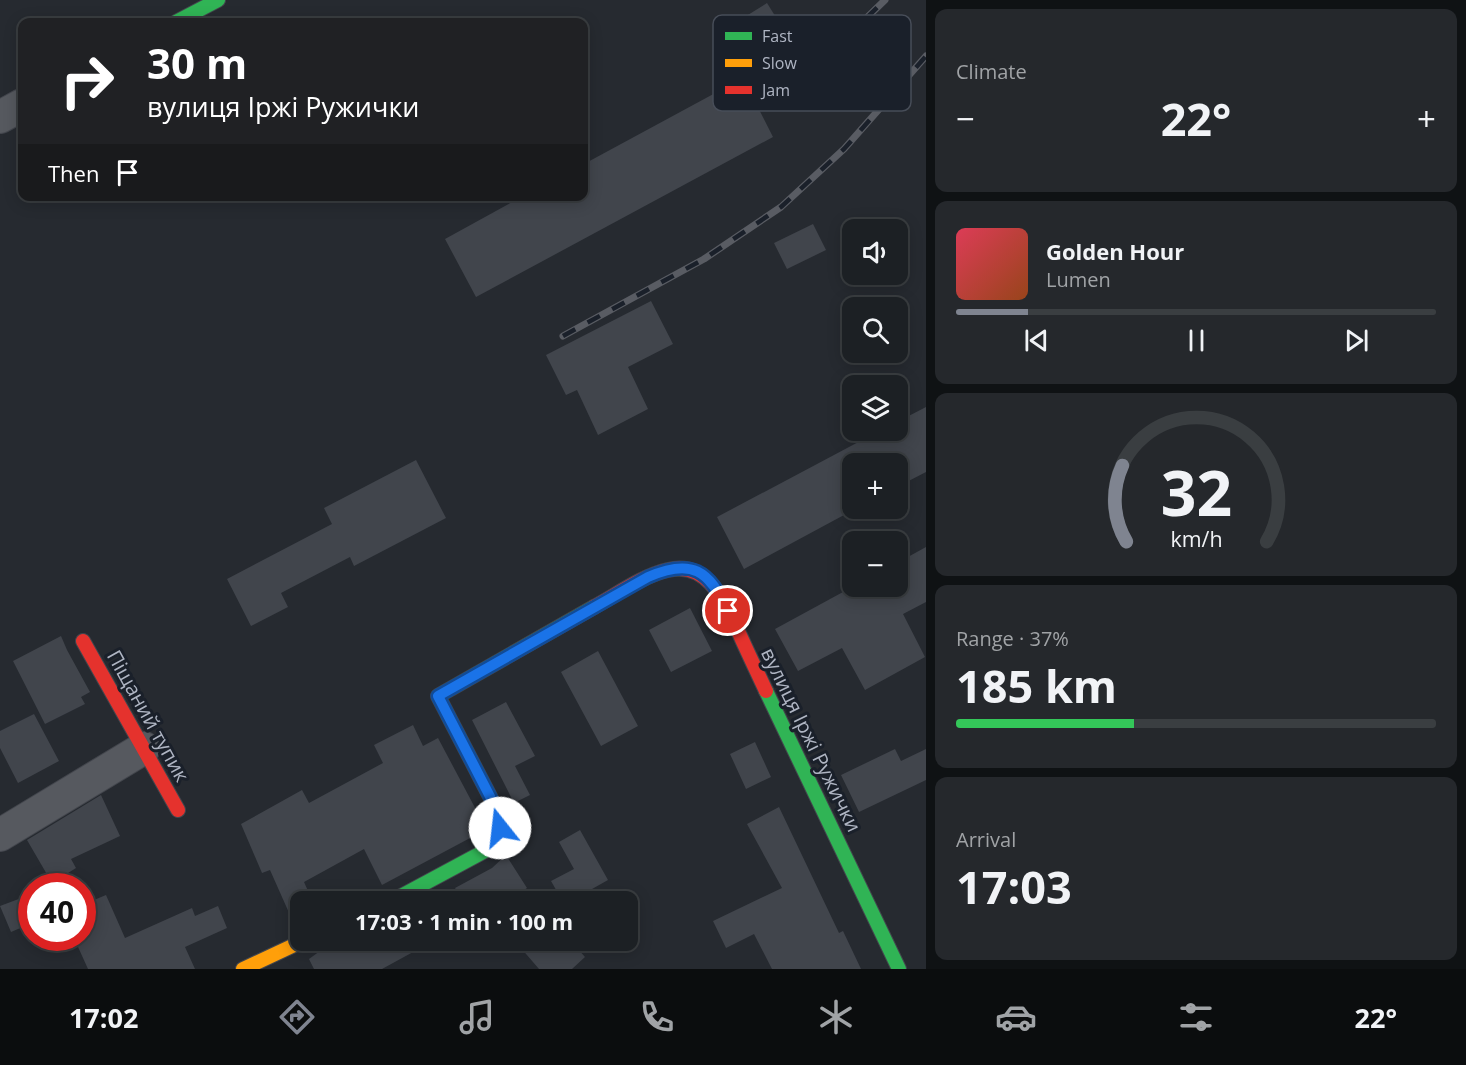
<!DOCTYPE html>
<meta charset="utf-8">
<style>
body{margin:0;font-family:"Open Sans",sans-serif;background:#25282c;color:#f1f3f6;height:100vh;display:flex;flex-direction:column;font-size:22px;white-space:nowrap}
*{box-sizing:border-box;margin:0}
p{font-size:20px;color:#a0a3a6}
.icon{flex:none;width:33px;height:33px;fill:none;stroke:currentColor;stroke-width:2;stroke-linecap:round;stroke-linejoin:round}
.map{position:relative;flex:1;overflow:hidden}
.panel{display:flex;flex-direction:column;gap:9px;padding:9px;background:#0f1214;width:540px}
.panel>*{flex:none}
.hud{position:absolute;left:18px;top:18px;width:570px;height:183px;border-radius:12px;box-shadow:0 3px 15px #0003,0 0 0 2px #3a3e41;background:#202124;color:#fff;overflow:hidden}
.fabs{position:absolute;left:842px;top:219px;display:grid;gap:12px}
.fabs a{display:grid;place-items:center;width:66px;height:66px;border-radius:12px;background:#1c2024;box-shadow:0 3px 15px #0003,0 0 0 2px #3a3e41;font-size:30px}
.speed{position:absolute;left:18px;top:873px;display:flex;gap:12px;font-size:30px;font-weight:700;text-align:center}
.speed>*{display:grid;place-content:center;width:78px;height:78px;border-radius:50%;background:#1c2024;box-shadow:0 3px 15px #0003,0 0 0 2px #3a3e41;line-height:1}
.speed .limit{border:9px solid #d22;background:#fff;color:#111}
.pin{position:absolute;display:grid;place-items:center;width:51px;height:51px;color:#fff;margin:-26px;border:3px solid #fff;border-radius:50%;box-shadow:0 2px 6px #0007}
.me{position:absolute;width:66px;margin:-33px;rotate:344deg;stroke-linejoin:round;filter:drop-shadow(0 0 4px #0008)}
.turn{display:flex;align-items:center;gap:21px;height:126px;padding:0 30px;font-size:27px}
.turn .icon{width:78px;height:78px;stroke-width:2.5}
.turn b{display:block;font-size:42px;line-height:51px}
.then{display:flex;align-items:center;height:57px;padding:0 30px;background:#0003;gap:12px;font-size:22px}
.big{font-size:45px;font-weight:700;line-height:1.1}
.panel .tile{flex:1;display:flex;flex-direction:column;justify-content:center;gap:9px;min-width:0;padding:0 21px;border-radius:12px;background:#25282c}
.panel .dial{align-items:center;gap:0}
.dial svg{height:156px;overflow:visible;fill:none;stroke:#3a3e41;stroke-width:7;stroke-linecap:round;text-anchor:middle}
.dial text{fill:#f1f3f6;stroke:none}
.song{display:flex;align-items:center;gap:18px}
.cover{width:72px;height:72px;border-radius:9px;background:linear-gradient(135deg,hsl(350 70% 55%),hsl(20 70% 35%))}
.played{height:6px;border-radius:3px;background:linear-gradient(90deg,#7f8490 15%,#3a3e41 15%)}
.keys{display:flex;justify-content:space-around;direction:ltr}
.heat{display:flex;justify-content:space-between;align-items:center;font-size:33px;direction:ltr}
.charge{height:9px;border-radius:4px;background:linear-gradient(90deg,#34c759 37%,#3a3e41 0)}
.trip{position:absolute;left:290px;top:891px;width:348px;height:60px;border-radius:12px;background:#1c2024;box-shadow:0 3px 15px #0003,0 0 0 2px #3a3e41;font-weight:700;line-height:60px;text-align:center}
.tab-bar{display:flex;height:96px;justify-content:space-around;align-items:center;background:#0b0d0e;color:#a0a3a6}
.tab-bar .icon{width:42px;height:42px}
.tab-bar .selected{color:#7f8490}
.tab-bar b{font-size:27px;color:#f1f3f6}
main{display:flex;flex:1;min-height:0}
.map>svg:first-child{display:block}
</style>
<main>
<div class="map">
<svg width="926" height="969" viewBox="0 0 926 969">
<rect width="100%" height="100%" fill="#262a30"/>
<path fill="#41454c" d="M767,3L797,51L774,66L743,18Z
M743,78L773,137L476,297L445,239L523,196H584V164Z
M813,224L826,250L787,269L774,243Z
M651,301L673,344L628,367L648,409L598,435L577,390L566,395L546,355Z
M926,407V472L897,487V464H852V508H857L744,569L717,517L881,430H897V422Z
M416,460L446,518L354,566L350,557L281,593L288,607L251,626L227,579L332,524L324,508Z
M926,547V602L903,614L925,657L865,690L842,648L798,671L775,629L854,586H897V563Z
M690,608L712,651L671,672L649,630Z
M61,636L67,650L90,692L81,697L85,704L45,724L13,661Z
M598,651L638,726L601,746L561,672Z
M506,702L535,756L515,766L530,795L514,803L472,720Z
M34,714L59,761L18,783L0,748V731Z
M413,725L423,746L438,738L481,819L478,829L472,837L382,885L364,849L304,882L313,902H300V922L294,924L270,870L262,873L241,824L302,790L309,803L383,763L374,745Z
M755,742L771,777L746,789L730,754Z
M895,749L901,761L926,749V780L859,812L841,775Z
M101,795L120,836L71,859L76,868L52,883L27,840Z
M779,807L839,933L843,931L861,969H772L754,934L726,948L713,921L782,888L747,824Z
M580,830L608,880L569,902H563L551,881L574,869L559,842Z
M506,855L527,888L507,902H464L455,888L492,868Z
M32,894V923L11,932L0,906Z
M106,895L125,938L192,908L195,916L218,906L227,928L185,947L195,969H88L74,938H82V905Z
M324,940H435L382,969H314L309,959L320,951Z
M514,940H570L585,957L572,969H539Z"/>
<g fill="none" stroke-linecap="round" stroke-linejoin="round">
<defs>
<path id="street" d="M0,117L22,105
M0,835L144,748"/>
<path id="fast" d="M176,22L218,0
M766,691L899,969
M390,902L483,852C495,841 500,831 499,814L438,696L594,607"/>
<path id="slow" d="M243,969L305,940"/>
<path id="jam" d="M594,607C618,594 642,576 668,570C709,560 725,604 739,633C748,653 757,672 766,691
M83,641L178,810"/>
</defs>
<use href="#street" stroke="#43464d" stroke-width="34"/>
<use href="#fast" stroke="#43464d" stroke-width="16"/>
<use href="#slow" stroke="#43464d" stroke-width="16"/>
<use href="#jam" stroke="#43464d" stroke-width="16"/>
<use href="#street" stroke="#56595f" stroke-width="32"/>
<use href="#fast" stroke="#30b455" stroke-width="14"/>
<use href="#slow" stroke="#ff9f0a" stroke-width="14"/>
<use href="#jam" stroke="#e5322d" stroke-width="14"/>
<defs>
<path id="rail" d="M753,98L809,63L849,35L885,0
M563,336L704,259L781,207L844,149L926,56"/>
</defs>
<use href="#rail" stroke="#595c63" stroke-width="7"/>
<use href="#rail" stroke="#1a202a" stroke-width="4.5" stroke-dasharray="14" stroke-linecap="butt"/>
</g>
<g fill="none" stroke-linecap="round" stroke-linejoin="round">
<defs>
<path id="route" d="M500,828L499,814L438,696L648,577C692,558 709,570 728,611"/>
</defs>
<use href="#route" stroke="#114b97" stroke-width="15"/>
<use href="#route" stroke="#1a73e8" stroke-width="10"/>
</g>
<g text-anchor="middle" stroke-width="6" stroke-linejoin="round" paint-order="stroke">
<g font-size="20" fill="#afb5c3" stroke="#1a202a">
<text transform="translate(148 716) rotate(61)" y="7">Піщаний тупик</text>
<text transform="translate(811 740) rotate(64)" y="7">вулиця Іржі Ружички</text>
</g>
</g>
<rect x="713" y="15" width="198" height="96" rx="9" fill="#1a202a" stroke="#474d58" stroke-width="1.5"/>
<rect x="725" y="32" width="27" height="8" fill="#30b455"/>
<rect x="725" y="59" width="27" height="8" fill="#ff9f0a"/>
<rect x="725" y="86" width="27" height="8" fill="#e5322d"/>
<g font-size="16" fill="#afb5c3">
<text x="762" y="42">Fast</text>
<text x="762" y="69">Slow</text>
<text x="762" y="96">Jam</text>
</g>
</svg>
<div class="fabs">
<a><svg class="icon" aria-label="sound" viewBox="0 0 24 24"><path d="M4 9h4l5-4v14l-5-4H4zM17 9q2 3 0 6"/></svg></a>
<a><svg class="icon" aria-label="search" viewBox="0 0 24 24"><circle cx="10" cy="10" r="6"/><path d="M15 15l6 6"/></svg></a>
<a><svg class="icon" aria-label="layers" viewBox="0 0 24 24"><path d="M12 4l9 5-9 5-9-5zM3 14l9 5 9-5"/></svg></a>
<a>+</a>
<a>−</a>
</div>
<div class="speed"><div class="limit">40</div></div>
<div class="pin" style="left:728px;top:611px;background:#d93025"><svg class="icon" aria-label="arrive" viewBox="0 0 24 24"><path d="M6 21V4h12l-3 4 3 4H6"/></svg></div>
<svg class="me" style="left:500px;top:828px" viewBox="-20 -20 40 40"><circle r="19" fill="#fff"/><path d="M0-13L10 11 0 6-10 11z" fill="#1a73e8"/></svg>
<div class="trip">17:03 · 1 min · 100 m</div>
<div class="hud">
<div class="turn"><svg class="icon" aria-label="right" viewBox="0 0 24 24"><path d="M7 20v-9h11M14 6l5 5-5 5"/></svg><div><b>30 m</b>вулиця Іржі Ружички</div></div>
<div class="then">Then<svg class="icon" aria-label="arrive" viewBox="0 0 24 24"><path d="M6 21V4h12l-3 4 3 4H6"/></svg></div>
</div>
</div>
<section class="panel">
<div class="tile"><p>Climate</p>
<div class="heat"><a>−</a><b class="big">22°</b><a>+</a></div>
</div>
<div class="tile">
<div class="song"><i class="cover"></i><div><b>Golden Hour</b><p>Lumen</p></div></div>
<div class="played"></div>
<div class="keys"><svg class="icon" aria-label="previous" viewBox="0 0 24 24"><path d="M18 5L8 12l10 7zM5 5v14"/></svg><svg class="icon" aria-label="pause" viewBox="0 0 24 24"><path d="M8 5v14M16 5v14"/></svg><svg class="icon" aria-label="next" viewBox="0 0 24 24"><path d="M6 5l10 7-10 7zM19 5v14"/></svg></div>
</div>
<div class="tile dial"><svg viewBox="0 0 100 80">
<path d="M14 69A42 42 0 1 1 86 69"/>
<path d="M14 69A42 42 0 0 1 12 30" stroke="#7f8490"/>
<text x="50" y="56" font-size="32" font-weight="700">32</text>
<text x="50" y="72" font-size="11">km/h</text>
</svg></div>
<div class="tile"><p>Range · 37%</p><b class="big">185 km</b><div class="charge"></div></div>
<div class="tile"><p>Arrival</p><b class="big">17:03</b></div>
</section>
</main>
<nav class="tab-bar">
<b>17:02</b>
<svg class="icon selected" aria-label="directions" viewBox="0 0 24 24"><path d="M12 3l9 9-9 9-9-9zM9 14v-3h6M13 9l2 2-2 2"/></svg>
<svg class="icon" aria-label="music" viewBox="0 0 24 24"><path d="M9 18V5l10-2v13"/><circle cx="6" cy="18" r="3"/><circle cx="16" cy="16" r="3"/></svg>
<svg class="icon" aria-label="phone" viewBox="0 0 24 24"><path d="M5 4h4l2 5-3 2q2 4 5 5l2-3 5 2v4C11 20 4 13 5 4z"/></svg>
<svg class="icon" aria-label="climate" viewBox="0 0 24 24"><path d="M12 3v18M4 7l16 10M4 17L20 7"/></svg>
<svg class="icon" aria-label="car" viewBox="0 0 24 24"><path d="M5 17H2v-5l4-1 3-4h7l3 4 3 1v5h-3M9 17h6M6 11h13"/><circle cx="7" cy="17" r="2"/><circle cx="17" cy="17" r="2"/></svg>
<svg class="icon" aria-label="filters" viewBox="0 0 24 24"><path d="M4 7h16M4 17h16"/><circle cx="9" cy="7" r="2"/><circle cx="15" cy="17" r="2"/></svg>
<b>22°</b>
</nav>
